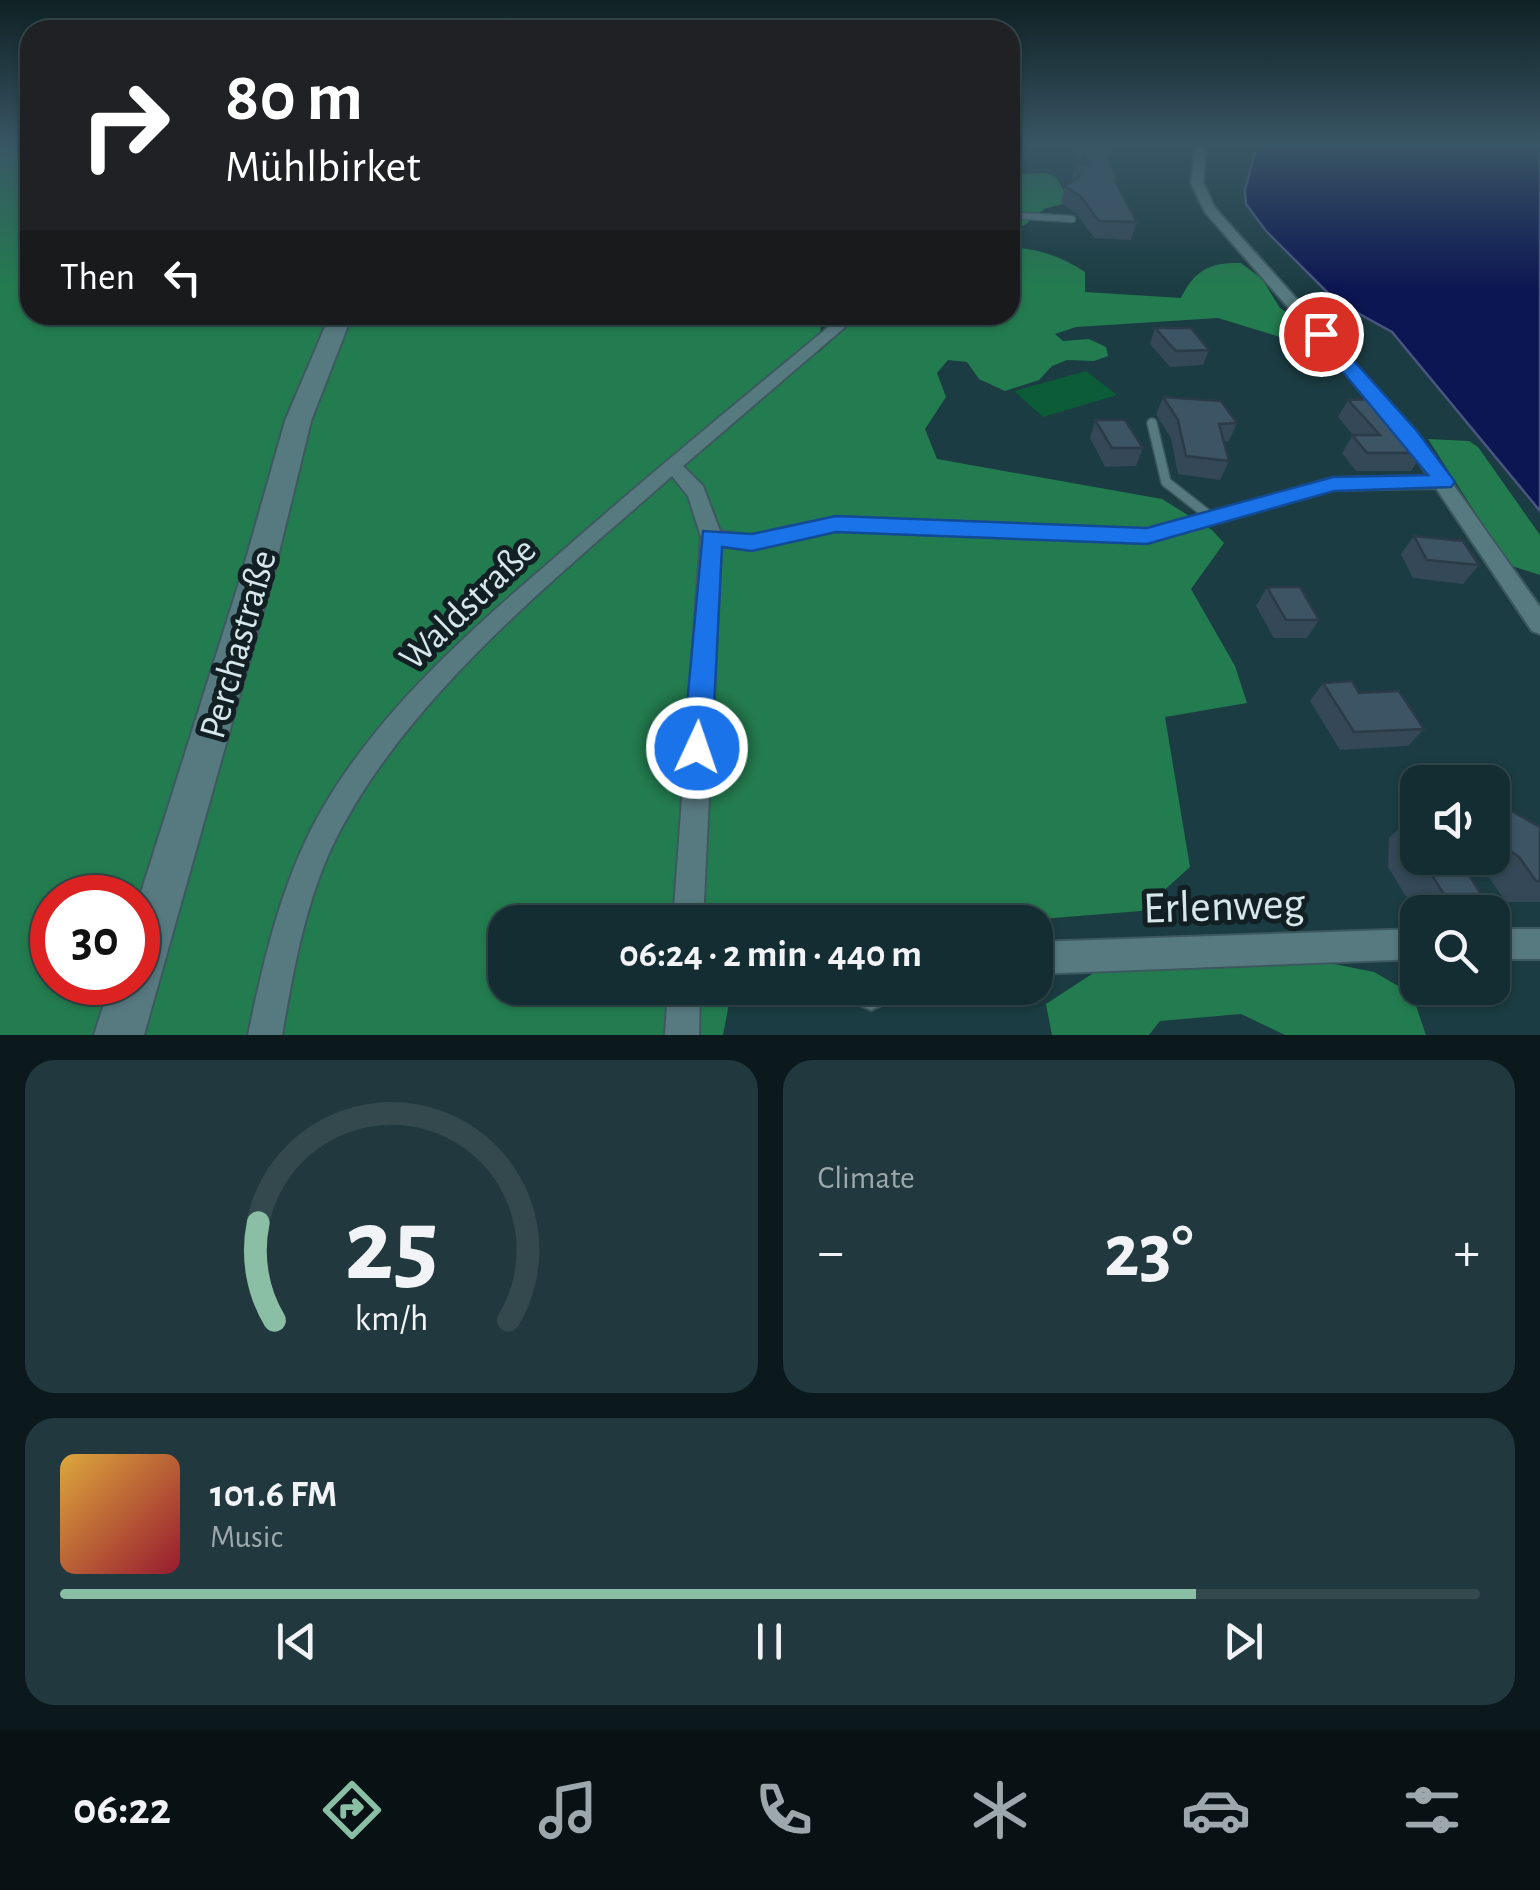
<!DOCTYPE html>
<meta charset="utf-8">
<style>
body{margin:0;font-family:"Alegreya Sans",sans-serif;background:#21393e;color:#f1f3f6;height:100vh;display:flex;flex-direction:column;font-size:38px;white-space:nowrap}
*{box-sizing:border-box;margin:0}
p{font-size:32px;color:#9da8ac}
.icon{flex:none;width:55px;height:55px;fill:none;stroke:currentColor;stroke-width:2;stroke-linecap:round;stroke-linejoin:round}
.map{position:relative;height:1035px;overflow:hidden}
.side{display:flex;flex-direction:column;gap:25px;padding:25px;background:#0b191c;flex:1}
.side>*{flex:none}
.top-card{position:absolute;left:20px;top:20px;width:1000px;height:305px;border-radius:30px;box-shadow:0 2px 8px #0004,0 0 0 2px #33494d;background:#202124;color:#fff;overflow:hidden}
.controls{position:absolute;left:1400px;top:765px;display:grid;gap:20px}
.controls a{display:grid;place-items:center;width:110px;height:110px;border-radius:20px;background:#142d32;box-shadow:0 2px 8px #0004,0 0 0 2px #33494d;font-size:50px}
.speed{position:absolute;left:30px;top:875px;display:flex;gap:20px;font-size:50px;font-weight:700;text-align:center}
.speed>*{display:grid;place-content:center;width:130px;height:130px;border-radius:50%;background:#142d32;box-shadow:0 2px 8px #0004,0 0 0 2px #33494d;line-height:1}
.speed .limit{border:15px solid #d22;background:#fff;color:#111}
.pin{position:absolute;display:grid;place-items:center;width:85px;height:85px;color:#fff;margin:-42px;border:5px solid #fff;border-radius:50%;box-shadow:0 2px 10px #0007}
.me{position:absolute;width:110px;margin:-55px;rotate:3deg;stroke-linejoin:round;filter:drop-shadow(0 0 8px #0008)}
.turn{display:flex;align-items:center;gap:35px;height:210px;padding:0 40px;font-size:45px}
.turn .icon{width:130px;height:130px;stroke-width:2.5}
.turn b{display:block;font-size:70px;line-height:85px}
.then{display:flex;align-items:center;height:95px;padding:0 40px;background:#0003;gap:20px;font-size:38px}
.big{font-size:75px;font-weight:600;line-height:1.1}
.side .widget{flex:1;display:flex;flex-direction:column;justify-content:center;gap:15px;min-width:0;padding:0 35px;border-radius:30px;background:#21393e}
.side .dial{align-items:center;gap:0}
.dial svg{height:260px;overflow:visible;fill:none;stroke:#33494d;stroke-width:7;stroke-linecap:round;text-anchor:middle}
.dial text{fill:#f1f3f6;stroke:none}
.song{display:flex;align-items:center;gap:30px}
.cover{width:120px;height:120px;border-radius:15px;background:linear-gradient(135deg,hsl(40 70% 55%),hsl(350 70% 35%))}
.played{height:10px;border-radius:5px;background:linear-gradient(90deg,#8abfa5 80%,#33494d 80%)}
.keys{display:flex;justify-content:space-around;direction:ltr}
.heat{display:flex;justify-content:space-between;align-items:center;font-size:55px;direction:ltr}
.side .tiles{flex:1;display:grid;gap:25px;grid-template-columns:1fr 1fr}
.widget:last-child{grid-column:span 2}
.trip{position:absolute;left:488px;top:905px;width:565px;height:100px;border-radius:30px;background:#142d32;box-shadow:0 2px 8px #0004,0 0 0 2px #33494d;font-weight:600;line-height:100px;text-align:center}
.tabs{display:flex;height:160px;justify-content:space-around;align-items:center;background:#081214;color:#9da8ac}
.tabs .icon{width:70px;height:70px}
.tabs .current{color:#8abfa5}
.tabs b{font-size:45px;color:#f1f3f6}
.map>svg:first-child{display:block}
</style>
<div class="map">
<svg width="1540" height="1035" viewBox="0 0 1540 1035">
<rect width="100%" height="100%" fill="#1b3c42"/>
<path fill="#0c5c37" d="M1086,371L1117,395L1043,417L1014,391Z"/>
<path fill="#237c4f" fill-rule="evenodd" d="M0,145H30V315H822L818,353L861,315H1010V247C1038,249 1061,256 1085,272V292L1181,298C1194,271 1209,262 1241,263L1262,279L1280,308L1313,331L1283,338L1218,318L1076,327L1055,334L1063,341L1089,339L1106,347L1108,356L1094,361L1067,360L1052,366L1039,380L1005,391L979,379L967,362L948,360L937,373L946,397L925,429L937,459L1162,499L1212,530L1224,543L1191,589L1235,666L1247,703L1165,717L1190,867L1141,911L1002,922H505V988H732L723,1035H0ZM52,898H138V982H52Z
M1044,173L1056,177L1068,198L1066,203L1044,209L1025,225L1010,229V175Z
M1428,439L1469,441L1478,447L1540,535V575L1509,565Z
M1309,959L1374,972L1412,994L1426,1035H1285L1241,1014L1160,1021L1149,1035H1052L1046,1004L1098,970Z"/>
<path fill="#0c1652" stroke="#485580" stroke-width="2.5" d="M1257,145H1540V511L1392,332L1336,301L1266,231L1246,204L1245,190Z"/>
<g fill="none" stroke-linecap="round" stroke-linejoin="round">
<defs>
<path id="lane-far1" d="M1010,215L1072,219"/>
<path id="lane" d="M1152,423L1166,482L1212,518"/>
<path id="street" d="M1196,145H1206L1203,183L1215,208L1416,432L1540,607V634L1532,631L1436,488L1333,490L1147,543L836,531L751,550L721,546L703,922H673L701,537L688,496L672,476C551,583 400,702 330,851C304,909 293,973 282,1035H248C264,958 282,880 321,811C378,712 466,634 552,560C647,476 745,396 843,315H859L683,466L703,486L720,531L751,536L836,517L1147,529L1333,478L1428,476L1404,440L1205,212L1191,183Z
M1418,929V959L1035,974V942Z
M1492,929H1540V959H1492Z
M668,988H700L699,1035H665Z
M858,988H891L882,1005L871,1010L860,1005L855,994Z"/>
<path id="secondary" d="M330,315H352L311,421L274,573L144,1035H94L111,982H138V902L242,573L285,421Z"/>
</defs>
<use href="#lane-far1" stroke="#3c595f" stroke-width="9"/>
<use href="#lane" stroke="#3c595f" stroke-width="12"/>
<use href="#street" stroke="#3c595f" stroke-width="4"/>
<use href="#secondary" stroke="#3c595f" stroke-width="4"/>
<use href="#lane-far1" stroke="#577980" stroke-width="6"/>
<use href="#lane" stroke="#577980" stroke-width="9"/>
<use href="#street" fill="#577980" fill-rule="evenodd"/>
<use href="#secondary" fill="#577980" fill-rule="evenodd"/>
</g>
<path fill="#344857" d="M1072,145H1107L1115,158L1112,167L1118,182L1117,186L1137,222L1131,240L1094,238L1077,214L1061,203L1065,186L1072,182L1075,164H1077L1071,150Z
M1155,328L1209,350L1203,365L1170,367L1150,344Z
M1163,397L1237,423L1229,441L1224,442L1229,461L1220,480L1178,474L1171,438L1156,415Z
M1348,400L1423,453L1411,471H1356L1342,453L1353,435L1338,417Z
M1095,420L1143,448L1136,466L1105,467L1090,438Z
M1414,536L1479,565L1463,584L1413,578L1401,554Z
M1267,587L1319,620L1307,638H1274L1256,606Z
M1323,683L1359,693L1424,729L1408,746L1340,750L1310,701Z
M1418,789V858H1492V800L1540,827V902H1506L1490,879L1463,860H1460L1481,894L1457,912H1418V916L1388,867L1389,838L1410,818L1401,805Z"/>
<path fill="#3d5465" stroke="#2b3b47" stroke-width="2.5" d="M1079,145H1107L1115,158H1109L1118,182L1115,181L1137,222L1099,221L1081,197L1065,186L1080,176L1075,164H1088Z
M1155,328H1191L1209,350L1176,351Z
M1163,397L1221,401L1237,423L1219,424L1229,461L1186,456L1178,420Z
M1375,399L1423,453H1367L1352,435H1380L1348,400Z
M1095,420H1125L1143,448H1112Z
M1414,536L1463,541L1479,565L1427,560Z
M1267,587H1300L1319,620H1286Z
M1352,681L1359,693L1399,691L1424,729L1354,732L1323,683Z
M1456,780L1458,782H1425Z
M1492,800L1540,827V881H1536L1519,857L1492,839Z
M1413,815L1418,817V852L1413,845Z
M1421,858H1458L1481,894L1445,896Z"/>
<linearGradient id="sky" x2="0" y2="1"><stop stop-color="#0f2124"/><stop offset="0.5" stop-color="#395665"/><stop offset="1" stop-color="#395665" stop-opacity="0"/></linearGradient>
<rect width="1540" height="290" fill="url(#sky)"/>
<path fill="#1a73e8" stroke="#114b97" stroke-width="2.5" d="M1315,331H1327L1417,431L1455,482L1451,487L1334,491L1147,544L836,532L752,551L722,547L712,748L708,757L697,761L687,757L683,748L703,531L752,534L836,516L1147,528L1333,477L1428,475L1315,338Z"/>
<g text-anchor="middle" stroke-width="10" stroke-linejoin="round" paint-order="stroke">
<g font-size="38" fill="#d5e7eb" stroke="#122023">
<text transform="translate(467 603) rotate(-44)" y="13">Waldstraße</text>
<text transform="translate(237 644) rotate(-74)" y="13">Perchastraße</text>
</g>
<g font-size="45" fill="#d5e7eb" stroke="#122023">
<text transform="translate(1224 904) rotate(-2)" y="16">Erlenweg</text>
</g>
</g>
</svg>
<div class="controls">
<a><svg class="icon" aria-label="sound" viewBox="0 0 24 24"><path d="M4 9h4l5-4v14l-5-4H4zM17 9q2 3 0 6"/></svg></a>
<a><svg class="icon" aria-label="search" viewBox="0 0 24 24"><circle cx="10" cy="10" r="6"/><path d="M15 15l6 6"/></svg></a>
</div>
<div class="speed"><div class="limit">30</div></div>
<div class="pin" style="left:1321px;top:334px;background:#d93025"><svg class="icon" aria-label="arrive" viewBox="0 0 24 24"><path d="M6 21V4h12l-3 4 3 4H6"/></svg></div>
<svg class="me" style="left:697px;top:748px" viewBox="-20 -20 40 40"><circle r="17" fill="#1a73e8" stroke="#fff" stroke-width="3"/><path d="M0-11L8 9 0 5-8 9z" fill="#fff"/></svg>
<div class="trip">06:24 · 2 min · 440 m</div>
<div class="top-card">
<div class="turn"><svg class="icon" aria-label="right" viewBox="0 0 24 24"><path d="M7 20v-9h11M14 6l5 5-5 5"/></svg><div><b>80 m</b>Mühlbirket</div></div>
<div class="then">Then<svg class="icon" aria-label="left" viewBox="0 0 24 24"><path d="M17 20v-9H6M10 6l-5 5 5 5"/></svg></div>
</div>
</div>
<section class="side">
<div class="tiles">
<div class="widget dial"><svg viewBox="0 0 100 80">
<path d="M14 69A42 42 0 1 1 86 69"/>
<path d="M14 69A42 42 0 0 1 9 39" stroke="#8abfa5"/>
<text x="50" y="56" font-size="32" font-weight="700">25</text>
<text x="50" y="72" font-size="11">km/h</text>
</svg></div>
<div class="widget"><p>Climate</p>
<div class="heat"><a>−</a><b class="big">23°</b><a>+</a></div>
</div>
<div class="widget">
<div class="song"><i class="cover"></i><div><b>101.6 FM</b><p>Music</p></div></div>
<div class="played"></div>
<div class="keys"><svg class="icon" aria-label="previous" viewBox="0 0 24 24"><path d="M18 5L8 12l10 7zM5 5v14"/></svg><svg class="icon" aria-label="pause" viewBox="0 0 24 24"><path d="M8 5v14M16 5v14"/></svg><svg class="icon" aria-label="next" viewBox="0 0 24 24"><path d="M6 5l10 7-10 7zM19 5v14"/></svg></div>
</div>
</div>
</section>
<nav class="tabs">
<b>06:22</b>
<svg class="icon current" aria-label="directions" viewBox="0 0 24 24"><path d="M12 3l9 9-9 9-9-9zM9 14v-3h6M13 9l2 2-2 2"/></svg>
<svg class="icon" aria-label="music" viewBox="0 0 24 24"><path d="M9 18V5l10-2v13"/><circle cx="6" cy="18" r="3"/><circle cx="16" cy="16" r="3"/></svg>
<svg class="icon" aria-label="phone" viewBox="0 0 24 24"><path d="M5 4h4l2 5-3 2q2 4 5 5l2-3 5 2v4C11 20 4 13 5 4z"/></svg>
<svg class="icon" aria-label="climate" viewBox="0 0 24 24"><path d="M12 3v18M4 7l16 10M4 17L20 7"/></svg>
<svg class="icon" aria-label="car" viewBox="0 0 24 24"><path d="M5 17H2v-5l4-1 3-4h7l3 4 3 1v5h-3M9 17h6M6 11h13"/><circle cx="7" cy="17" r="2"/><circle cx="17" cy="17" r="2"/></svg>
<svg class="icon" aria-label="filters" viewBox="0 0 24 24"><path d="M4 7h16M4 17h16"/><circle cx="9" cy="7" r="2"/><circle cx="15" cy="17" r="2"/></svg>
</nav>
